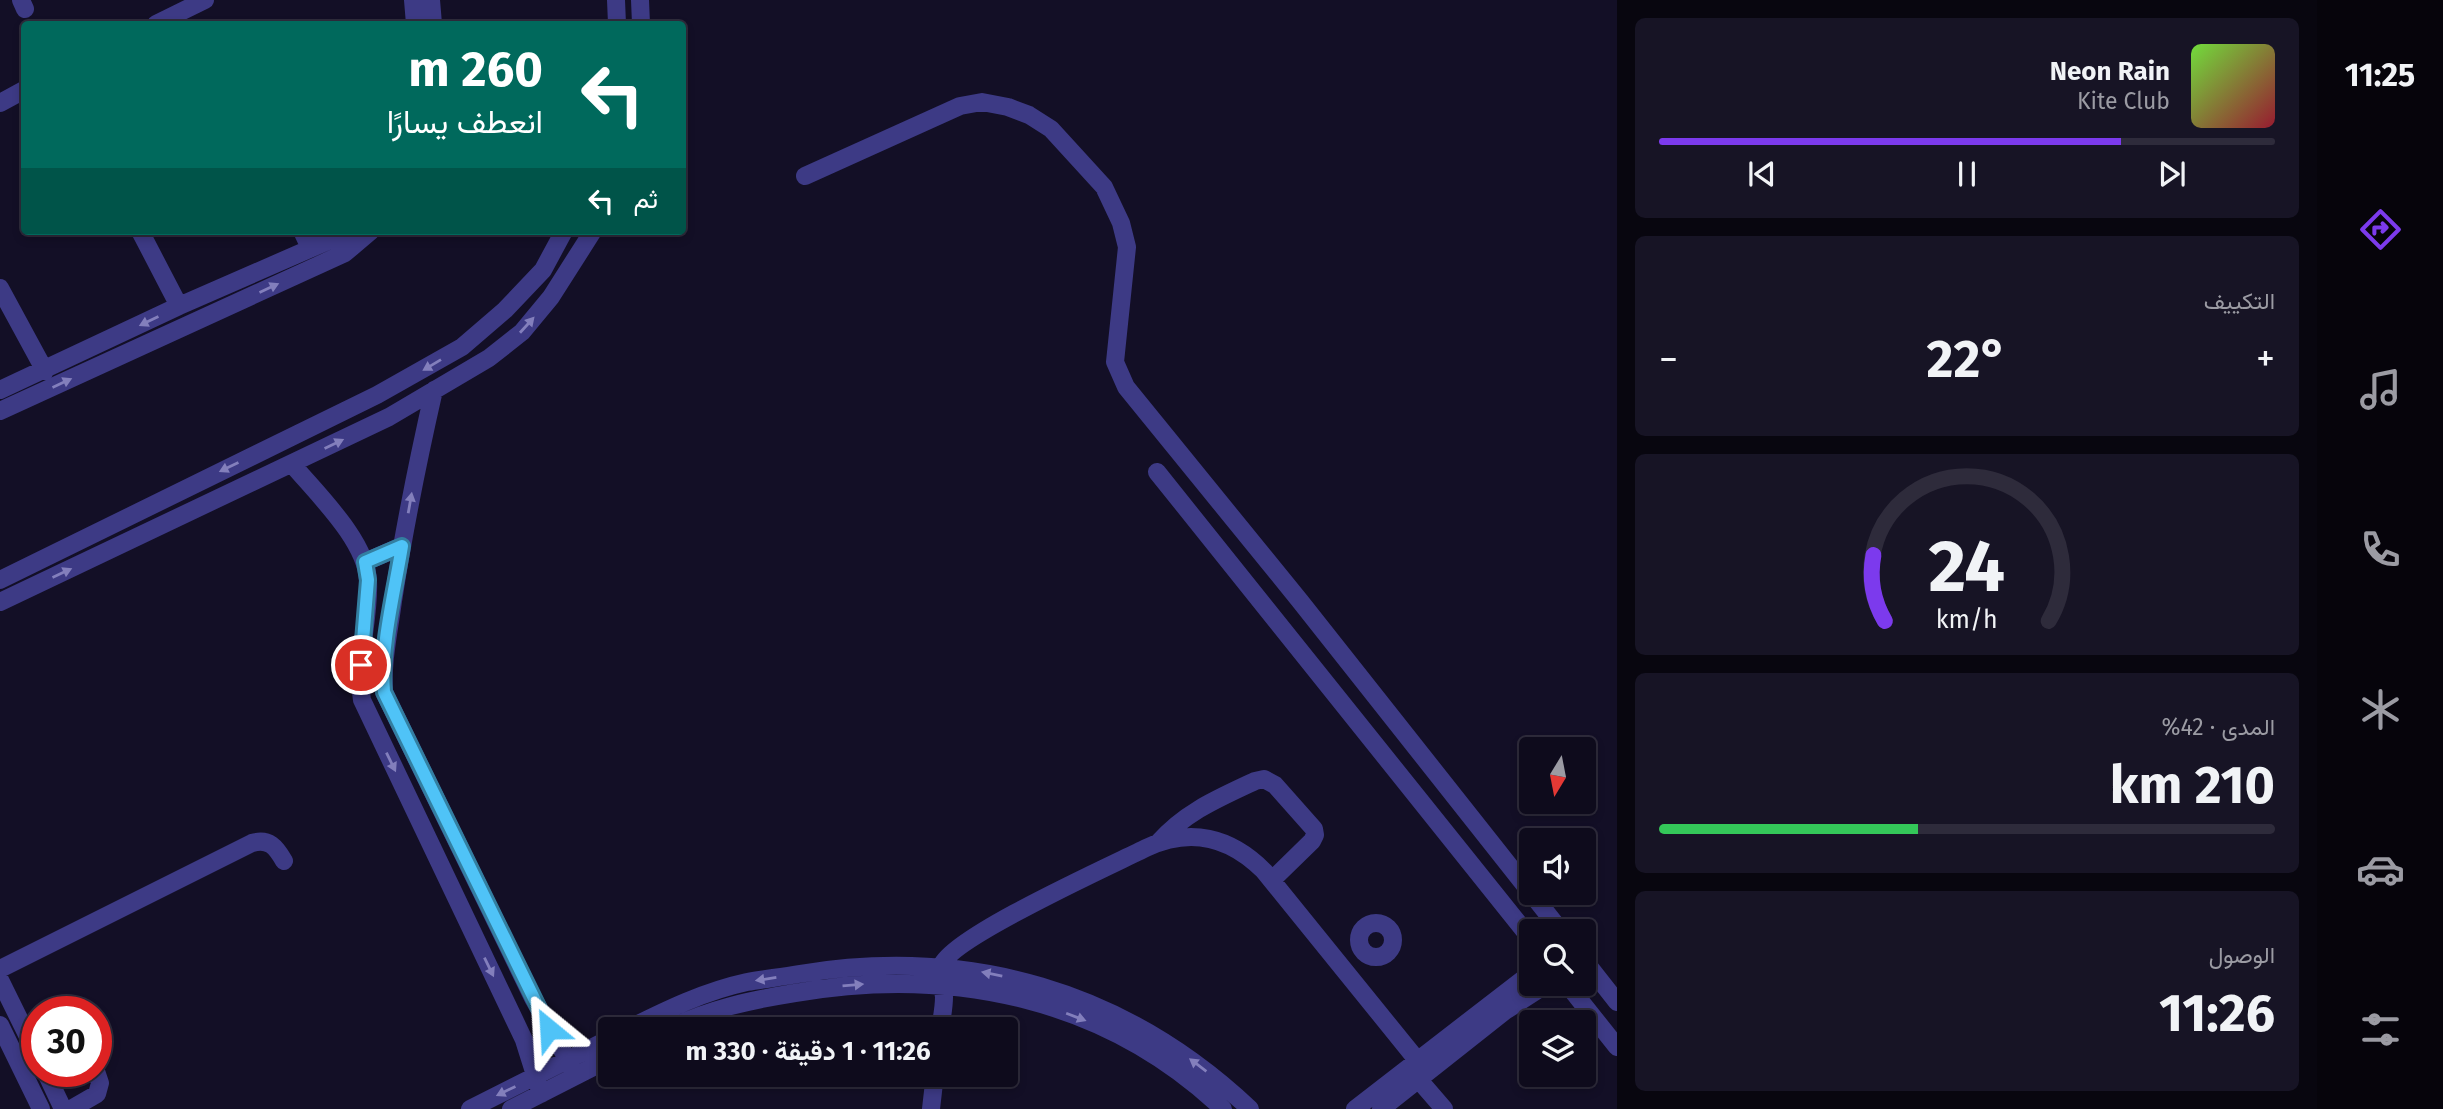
<!DOCTYPE html>
<html lang="ar">
<meta charset="utf-8">
<style>
body{margin:0;font-family:"Fira Sans",Vazirmatn,sans-serif;background:#171425;color:#f1f3f6;direction:rtl;height:100vh;display:flex;flex-direction:column;font-size:26px;white-space:nowrap}
*{box-sizing:border-box;margin:0}
p{font-size:23px;color:#9b9ba3}
.icon{flex:none;width:38px;height:38px;fill:none;stroke:currentColor;stroke-width:2;stroke-linecap:round;stroke-linejoin:round}
.map{position:relative;flex:1;overflow:hidden;direction:ltr}
.panel{display:flex;flex-direction:column;gap:18px;padding:18px;background:#08060f;width:700px}
.panel>*{flex:none}
.hud{position:absolute;left:21px;top:21px;width:665px;height:214px;border-radius:7px;box-shadow:0 4px 10px #0003,0 0 0 2px #2e2b3b;direction:rtl;background:#00695c;color:#fff;overflow:hidden}
.needle{width:46px;rotate:190deg}
.controls{position:absolute;left:1519px;top:737px;display:grid;gap:14px}
.controls a{display:grid;place-items:center;width:77px;height:77px;border-radius:7px;background:#0e0b1c;box-shadow:0 4px 10px #0003,0 0 0 2px #2e2b3b;font-size:35px}
.speed{position:absolute;left:21px;top:996px;display:flex;gap:14px;font-size:35px;font-weight:700;text-align:center}
.speed>*{display:grid;place-content:center;width:91px;height:91px;border-radius:50%;background:#0e0b1c;box-shadow:0 4px 10px #0003,0 0 0 2px #2e2b3b;line-height:1}
.speed .limit{border:10px solid #d22;background:#fff;color:#111}
.pin{position:absolute;display:grid;place-items:center;width:60px;height:60px;color:#fff;margin:-30px;border:4px solid #fff;border-radius:50%;box-shadow:0 2px 7px #0007}
.me{position:absolute;width:77px;margin:-38px;rotate:333deg;stroke-linejoin:round;filter:drop-shadow(0 0 5px #0008)}
.turn{display:flex;align-items:center;gap:24px;height:147px;padding:0 28px;font-size:32px}
.turn .icon{width:91px;height:91px;stroke-width:2.5}
.turn b{display:block;font-size:49px;line-height:60px}
.then{display:flex;align-items:center;height:66px;padding:0 28px;background:#0003;gap:14px;font-size:26px}
.big{font-size:52px;font-weight:700;line-height:1.1}
.panel .card{flex:1;display:flex;flex-direction:column;justify-content:center;gap:10px;min-width:0;padding:0 24px;border-radius:10px;background:#171425}
.panel .dial{align-items:center;gap:0}
.dial svg{height:182px;overflow:visible;fill:none;stroke:#2e2b3b;stroke-width:7;stroke-linecap:round;text-anchor:middle}
.dial text{fill:#f1f3f6;stroke:none}
.song{display:flex;align-items:center;gap:21px}
.cover{width:84px;height:84px;border-radius:10px;background:linear-gradient(135deg,hsl(100 70% 55%),hsl(350 70% 35%))}
.played{height:7px;border-radius:4px;background:linear-gradient(90deg,#7c3aed 75%,#2e2b3b 75%)}
.keys{display:flex;justify-content:space-around;direction:ltr}
.heat{display:flex;justify-content:space-between;align-items:center;font-size:38px;direction:ltr}
.charge{height:10px;border-radius:5px;background:linear-gradient(90deg,#34c759 42%,#2e2b3b 0)}
.trip{position:absolute;left:598px;top:1017px;width:420px;height:70px;border-radius:7px;background:#0e0b1c;box-shadow:0 4px 10px #0003,0 0 0 2px #2e2b3b;font-weight:700;line-height:70px;text-align:center;direction:rtl}
main{display:flex;flex:1;min-height:0}
.menu{display:flex;flex-direction:column;width:126px;justify-content:space-around;align-items:center;background:#06040b;color:#9b9ba3}
.menu .icon{width:49px;height:49px}
.menu .on{color:#7c3aed}
.menu b{font-size:32px;color:#f1f3f6}
.map>svg:first-child{display:block}
</style>
<main>
<nav class="menu">
<b>11:25</b>
<svg class="icon on" aria-label="directions" viewBox="0 0 24 24"><path d="M12 3l9 9-9 9-9-9zM9 14v-3h6M13 9l2 2-2 2"/></svg>
<svg class="icon" aria-label="music" viewBox="0 0 24 24"><path d="M9 18V5l10-2v13"/><circle cx="6" cy="18" r="3"/><circle cx="16" cy="16" r="3"/></svg>
<svg class="icon" aria-label="phone" viewBox="0 0 24 24"><path d="M5 4h4l2 5-3 2q2 4 5 5l2-3 5 2v4C11 20 4 13 5 4z"/></svg>
<svg class="icon" aria-label="climate" viewBox="0 0 24 24"><path d="M12 3v18M4 7l16 10M4 17L20 7"/></svg>
<svg class="icon" aria-label="car" viewBox="0 0 24 24"><path d="M5 17H2v-5l4-1 3-4h7l3 4 3 1v5h-3M9 17h6M6 11h13"/><circle cx="7" cy="17" r="2"/><circle cx="17" cy="17" r="2"/></svg>
<svg class="icon" aria-label="filters" viewBox="0 0 24 24"><path d="M4 7h16M4 17h16"/><circle cx="9" cy="7" r="2"/><circle cx="15" cy="17" r="2"/></svg>
</nav>
<section class="panel">
<div class="card">
<div class="song"><i class="cover"></i><div><b>Neon Rain</b><p>Kite Club</p></div></div>
<div class="played"></div>
<div class="keys"><svg class="icon" aria-label="previous" viewBox="0 0 24 24"><path d="M18 5L8 12l10 7zM5 5v14"/></svg><svg class="icon" aria-label="pause" viewBox="0 0 24 24"><path d="M8 5v14M16 5v14"/></svg><svg class="icon" aria-label="next" viewBox="0 0 24 24"><path d="M6 5l10 7-10 7zM19 5v14"/></svg></div>
</div>
<div class="card"><p>التكييف</p>
<div class="heat"><a>−</a><b class="big">22°</b><a>+</a></div>
</div>
<div class="card dial"><svg viewBox="0 0 100 80">
<path d="M14 69A42 42 0 1 1 86 69"/>
<path d="M14 69A42 42 0 0 1 9 40" stroke="#7c3aed"/>
<text x="50" y="56" font-size="32" font-weight="700">24</text>
<text x="50" y="72" font-size="11">km/h</text>
</svg></div>
<div class="card"><p>المدى · 42%</p><b class="big">210 km</b><div class="charge"></div></div>
<div class="card"><p>الوصول</p><b class="big">11:26</b></div>
</section>
<div class="map">
<svg width="1617" height="1109" viewBox="0 0 1617 1109">
<rect width="100%" height="100%" fill="#130f26"/>
<g fill="none" stroke-linecap="round" stroke-linejoin="round">
<path stroke="#3d3a85" stroke-width="18" d="M21,0L25,9
M413,0L415,24
M431,0L433,24
M616,0L617,24
M640,0L641,24
M156,24L205,0
M0,103L24,90
M805,176L960,106L982,102L1008,107L1029,115L1051,129L1104,187L1121,223L1127,247L1115,362L1126,387L1300,601L1561,931
M140,231L179,306
M302,231L310,248
M0,288L45,371
M0,390L179,306L337,237L344,231
M434,390C418,460 404,530 393,601C389,631 382,662 384,692L533,998L576,1075
M0,411L345,253L371,231
M292,464C316,493 367,541 368,581C370,620 355,660 362,700L524,1040L541,1094
M1157,472L1531,939
M365,562L402,546
M0,580L377,395L462,347L505,310L543,270L564,231
M0,602L389,417L489,358L522,332L551,297L593,231
M1159,842C1185,812 1219,798 1255,781L1264,779L1275,785L1314,829L1315,835L1312,841L1272,880
M1359 940a17 17 0 1 1 34 0a17 17 0 1 1-34 0Z
M1584,960L1617,1002
M0,969L252,843C269,838 276,847 284,861
M0,980L37,1055
M1567,984L1617,1047
M0,1025L41,1109
M628,1029C666,1010 705,991 747,982C764,979 782,977 799,974C969,946 1124,990 1250,1109
M669,1029C709,1009 751,1000 795,993C952,966 1106,998 1223,1109
M940,1029C942,1018 944,1007 944,997C943,986 938,976 942,965C952,937 1112,865 1146,848C1190,827 1230,837 1264,871L1417,1060
M45,1071L63,1109
M1419,1080L1444,1109
M71,1109L97,1094L100,1083L96,1071
M470,1109L611,1038
M511,1109L611,1058
M931,1109L935,1074
M1355,1109L1531,973
M1381,1109L1505,1011L1547,984"/>
</g>
<defs><path id="oneway-solid" d="M-6-.8H1V-3.2L6.5 0L1 3.2V.8H-6Z" transform="scale(1.75)"/></defs>
<g fill="#837fbc">
<use href="#oneway-solid" transform="translate(269 288) rotate(-25)"/>
<use href="#oneway-solid" transform="translate(149 321) rotate(154)"/>
<use href="#oneway-solid" transform="translate(527 325) rotate(-48)"/>
<use href="#oneway-solid" transform="translate(432 365) rotate(149)"/>
<use href="#oneway-solid" transform="translate(62 383) rotate(-25)"/>
<use href="#oneway-solid" transform="translate(334 444) rotate(-26)"/>
<use href="#oneway-solid" transform="translate(229 467) rotate(154)"/>
<use href="#oneway-solid" transform="translate(410 503) rotate(-80)"/>
<use href="#oneway-solid" transform="translate(62 573) rotate(-25)"/>
<use href="#oneway-solid" transform="translate(391 762) rotate(64)"/>
<use href="#oneway-solid" transform="translate(489 967) rotate(64)"/>
<use href="#oneway-solid" transform="translate(992 974) rotate(-169)"/>
<use href="#oneway-solid" transform="translate(766 979) rotate(171)"/>
<use href="#oneway-solid" transform="translate(853 985) rotate(-5)"/>
<use href="#oneway-solid" transform="translate(1076 1017) rotate(21)"/>
<use href="#oneway-solid" transform="translate(1198 1065) rotate(-143)"/>
<use href="#oneway-solid" transform="translate(506 1091) rotate(154)"/>
</g>
<g fill="none" stroke-linecap="round" stroke-linejoin="round">
<defs>
<path id="route" d="M361,665L368,580L365,562L402,546C395,590 380,647 384,692L549,1029"/>
</defs>
<use href="#route" stroke="#337fa1" stroke-width="18"/>
<use href="#route" stroke="#4fc3f7" stroke-width="12"/>
</g>
</svg>
<div class="controls">
<a><svg class="needle" viewBox="-14 -14 28 28"><path d="M0-13l5 13h-10z" fill="#e53935"/><path d="M0 13l5-13h-10z" fill="#9b9ba3"/></svg></a>
<a><svg class="icon" aria-label="sound" viewBox="0 0 24 24"><path d="M4 9h4l5-4v14l-5-4H4zM17 9q2 3 0 6"/></svg></a>
<a><svg class="icon" aria-label="search" viewBox="0 0 24 24"><circle cx="10" cy="10" r="6"/><path d="M15 15l6 6"/></svg></a>
<a><svg class="icon" aria-label="layers" viewBox="0 0 24 24"><path d="M12 4l9 5-9 5-9-5zM3 14l9 5 9-5"/></svg></a>
</div>
<div class="speed"><div class="limit">30</div></div>
<div class="pin" style="left:361px;top:665px;background:#d93025"><svg class="icon" aria-label="arrive" viewBox="0 0 24 24"><path d="M6 21V4h12l-3 4 3 4H6"/></svg></div>
<svg class="me" style="left:549px;top:1029px" viewBox="-20 -20 40 40"><path d="M0-17L14 15 0 8-14 15z" fill="#4fc3f7" stroke="#fff" stroke-width="4"/></svg>
<div class="trip">11:26 · 1 دقيقة · 330 m</div>
<div class="hud">
<div class="turn"><svg class="icon" aria-label="left" viewBox="0 0 24 24"><path d="M17 20v-9H6M10 6l-5 5 5 5"/></svg><div><b>260 m</b>انعطف يسارًا</div></div>
<div class="then">ثم<svg class="icon" aria-label="left" viewBox="0 0 24 24"><path d="M17 20v-9H6M10 6l-5 5 5 5"/></svg></div>
</div>
</div>
</main>
